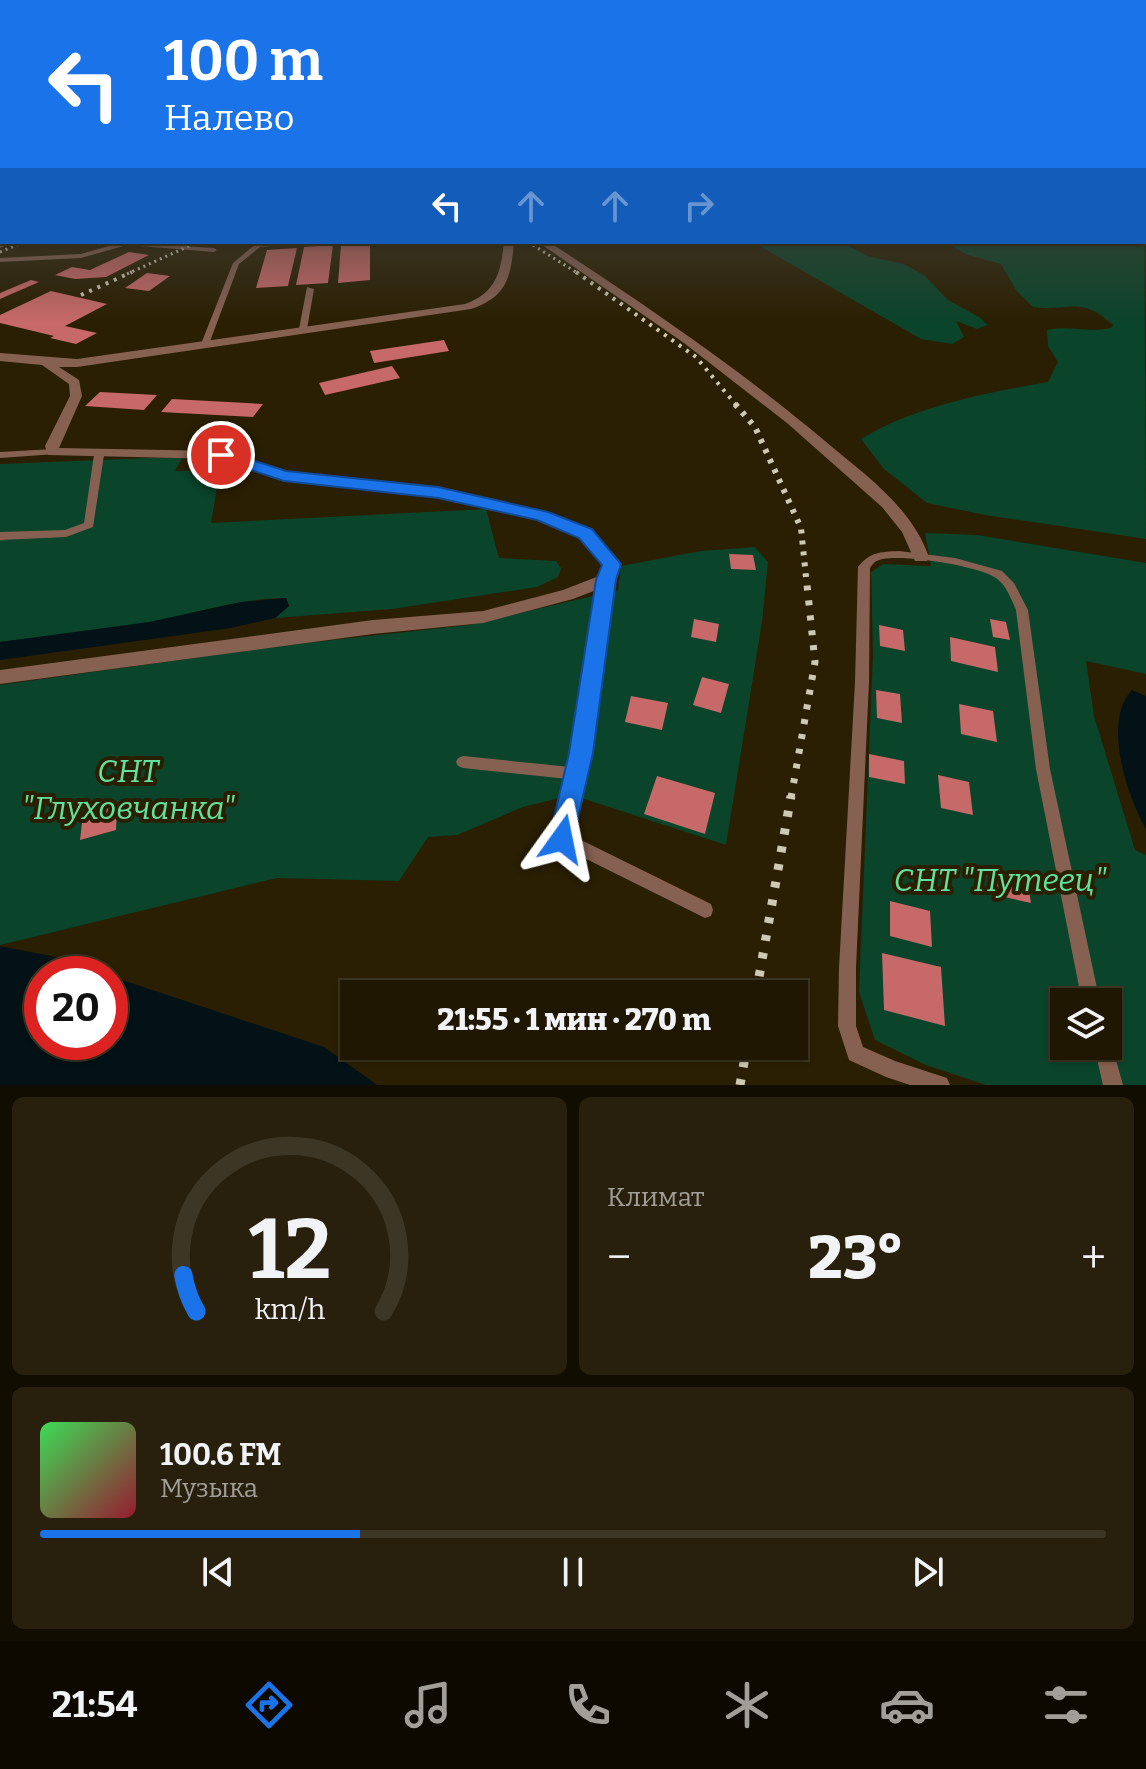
<!DOCTYPE html>
<html lang="ru">
<meta charset="utf-8">
<style>
body{margin:0;font-family:Bitter,serif;background:#28200c;color:#f1f3f6;height:100vh;display:flex;flex-direction:column;font-size:30px;white-space:nowrap}
*{box-sizing:border-box;margin:0}
p{font-size:26px;color:#a29f99}
.icon{flex:none;width:44px;height:44px;fill:none;stroke:currentColor;stroke-width:2;stroke-linecap:round;stroke-linejoin:round}
.map{position:relative;height:1085px;overflow:hidden}
.drawer{display:flex;flex-direction:column;gap:12px;padding:12px;background:#120d01;flex:1}
.drawer>*{flex:none}
.banner{position:absolute;left:0px;top:0px;width:1146px;height:244px;box-shadow:0 2px 6px #0004,0 0 0 2px #3d3624;background:#1a73e8;color:#fff;overflow:hidden}
.tools{position:absolute;left:1050px;top:988px;display:grid;gap:16px}
.tools a{display:grid;place-items:center;width:72px;height:72px;border-radius:0px;background:#201702;box-shadow:0 2px 6px #0004,0 0 0 2px #3d3624;font-size:40px}
.speed{position:absolute;left:24px;top:956px;display:flex;gap:16px;font-size:40px;font-weight:700;text-align:center}
.speed>*{display:grid;place-content:center;width:104px;height:104px;border-radius:50%;background:#201702;box-shadow:0 2px 6px #0004,0 0 0 2px #3d3624;line-height:1}
.speed .limit{border:12px solid #d22;background:#fff;color:#111}
.pin{position:absolute;display:grid;place-items:center;width:68px;height:68px;color:#fff;margin:-34px;border:4px solid #fff;border-radius:50%;box-shadow:0 2px 8px #0007}
.me{position:absolute;width:88px;margin:-44px;rotate:12deg;stroke-linejoin:round;filter:drop-shadow(0 0 6px #0008)}
.turn{display:flex;align-items:center;gap:28px;height:168px;padding:0 32px;font-size:36px}
.turn .icon{width:104px;height:104px;stroke-width:2.5}
.turn b{display:block;font-size:56px;line-height:68px}
.lanes{display:flex;align-items:center;height:76px;padding:0 32px;background:#0003;justify-content:center;gap:40px;direction:ltr}
.lanes .off{opacity:.35}
.big{font-size:60px;font-weight:800;line-height:1.1}
.drawer .tile{flex:1;display:flex;flex-direction:column;justify-content:center;gap:12px;min-width:0;padding:0 28px;border-radius:12px;background:#28200c}
.drawer .dial{align-items:center;gap:0}
.dial svg{height:208px;overflow:visible;fill:none;stroke:#3d3624;stroke-width:7;stroke-linecap:round;text-anchor:middle}
.dial text{fill:#f1f3f6;stroke:none}
.song{display:flex;align-items:center;gap:24px}
.cover{width:96px;height:96px;border-radius:12px;background:linear-gradient(135deg,hsl(130 70% 55%),hsl(350 70% 35%))}
.played{height:8px;border-radius:4px;background:linear-gradient(90deg,#1a73e8 30%,#3d3624 30%)}
.keys{display:flex;justify-content:space-around;direction:ltr}
.heat{display:flex;justify-content:space-between;align-items:center;font-size:44px;direction:ltr}
.drawer .tiles{flex:1;display:grid;gap:12px;grid-template-columns:1fr 1fr}
.tile:last-child{grid-column:span 2}
.trip{position:absolute;left:340px;top:980px;width:468px;height:80px;border-radius:0px;background:#201702;box-shadow:0 2px 6px #0004,0 0 0 2px #3d3624;font-weight:800;line-height:80px;text-align:center}
.dock{display:flex;height:128px;justify-content:space-around;align-items:center;background:#0d0901;color:#a29f99}
.dock .icon{width:56px;height:56px}
.dock .selected{color:#1a73e8}
.dock b{font-size:36px;color:#f1f3f6}
.map>svg:first-child{display:block}
</style>
<div class="map">
<svg width="1146" height="1085" viewBox="0 0 1146 1085">
<rect width="100%" height="100%" fill="#2a1f02"/>
<path fill="#0a442a" fill-rule="evenodd" d="M1144,171L1146,539L985,515L927,503L884,469L861,439C913,407 988,392 1048,382L1058,362L1048,346L1047,330C1068,325 1089,333 1111,328L1113,325C1080,295 1070,312 1033,307L1016,290L1001,264L968,255L944,242H1144Z
M767,242H842L867,256L904,264L925,276L948,300L979,317L988,325L977,329L956,321L964,337L952,344L921,339L758,245Z
M147,458H182L175,471L220,470L211,523L486,509L499,558L556,561L561,568L558,577L537,587L392,609L275,618L289,606L286,598C241,598 196,613 153,622C103,632 51,635 0,642V464Z
M925,533L977,535L1146,563V674L1086,661L1094,716L1135,850L1146,855V1085H986L926,1065L875,1040L859,992L873,653L871,572L883,564L931,566ZM1064,1002H1108V1046H1064Z
M755,547L768,562L762,622L726,845L572,795L523,807L457,835L428,837L399,881L277,878L0,945V685L279,646L469,625L618,590L621,566L701,551Z"/>
<path fill="#031216" d="M286,598L289,606L275,618L231,628L0,660V642L149,622L241,602Z
M1132,690L1146,696V829C1127,796 1102,721 1132,690Z
M0,946L56,957L105,974H42V1042H110V976L324,1047L377,1085H0Z"/>
<path fill="#c76968" d="M370,243V280L338,283L341,245Z
M333,245L328,283L296,285L304,247Z
M297,248L288,286L256,288L267,250Z
M129,252L149,255L106,277L75,279L55,275L72,267L90,270Z
M147,273L170,276L149,291L125,288Z
M31,280L39,282L0,299V293Z
M51,291L107,304L65,326L97,333L76,344L50,338L54,336L0,323V315Z
M444,340L449,351L374,363L370,351Z
M392,366L400,378L325,395L319,383Z
M100,392L157,395L144,410L85,406Z
M172,399L263,404L253,417L161,412Z
M729,554L753,555L756,570L731,569Z
M694,619L719,624L716,642L691,637Z
M990,619L1006,622L1010,640L993,637Z
M879,625L903,630L905,651L880,646Z
M950,637L995,647L998,672L951,661Z
M702,677L729,684L721,713L693,705Z
M876,690L900,694L902,723L877,718Z
M631,696L668,703L662,730L625,722Z
M959,704L993,711L997,742L961,734Z
M869,754L904,761L905,784L869,777Z
M938,775L969,782L973,815L941,808Z
M657,776L715,793L705,834L644,814Z
M117,804L116,830L80,840L83,814Z
M988,868L1027,877L1031,903L991,894Z
M890,901L930,911L932,947L890,936Z
M882,953L941,967L945,1026L884,1010Z"/>
<g fill="none" stroke-linecap="round" stroke-linejoin="round">
<path fill="#866152" fill-rule="evenodd" d="M4,242H13L0,248V244Z
M123,242L214,248L217,250L214,252L127,245L81,258L0,262V258L81,254Z
M258,242H302L299,244L260,247L239,264L209,344L202,346L201,344L233,263Z
M307,287L314,289L307,329L303,331L299,329Z
M53,449L58,452L56,454L0,458V452Z
M99,452L104,455L93,527L66,537L0,540V532L65,530L84,523L94,455Z
M899,551L955,558L1002,571L1014,583L1028,610L1050,769L1100,1002H1082L1036,769L1016,610C1011,599 1007,586 996,578C979,566 899,553 879,560C874,562 873,564 870,568L869,682L856,968V1026L863,1047L895,1061L947,1078L950,1085H910L886,1077L849,1060L838,1026L839,968L855,682L858,567C870,552 880,552 899,551Z
M606,576L612,580L583,774L571,835L711,904L713,910L711,916L705,918L556,844L554,839L568,779L463,768L458,766L456,762L458,758L463,756L570,767L600,580Z
M1108,1039L1112,1046L1123,1085H1103L1094,1046H1108Z"/>
<path fill="#866152" fill-rule="evenodd" d="M504,242H514C511,277 507,297 471,309L77,367H59L79,380L82,396L59,448L221,451L286,472L438,488L547,513L592,529L619,564L612,584L573,599L483,623L373,634L0,684V670L373,620L483,611L563,590L599,576L603,565L580,537L538,520L438,498L284,480L220,459L48,455L45,446L70,396L69,384L42,365L0,361V353L77,359L465,304C496,293 501,272 504,242Z
M538,242H549C644,304 738,368 825,441C865,475 911,506 929,557L927,561H915L902,532L882,507L787,423L684,343Z"/>
<path stroke="#cfc8b5" stroke-width="3" stroke-dasharray="2 4" stroke-linecap="butt" d="M528,242L579,274
M0,252L24,242
M127,274L198,242"/>
<path stroke="#cfc8b5" stroke-width="4" stroke-dasharray="3 6" stroke-linecap="butt" d="M576,272L696,357L737,406
M81,295L132,272"/>
<path stroke="#cfc8b5" stroke-width="6" stroke-dasharray="4 7" stroke-linecap="butt" d="M735,404L755,427L801,528L806,577"/>
<path stroke="#cfc8b5" stroke-width="7" stroke-dasharray="5 10" stroke-linecap="butt" d="M791,798L815,662L806,575"/>
<path stroke="#cfc8b5" stroke-width="9" stroke-dasharray="6 12" stroke-linecap="butt" d="M756,994L791,796
M740,1085L747,1046"/>
</g>
<linearGradient id="sky" x2="0" y2="1"><stop stop-color="#171101"/><stop offset="0.53" stop-color="#444239"/><stop offset="1" stop-color="#444239" stop-opacity="0"/></linearGradient>
<rect width="1146" height="323" fill="url(#sky)"/>
<path fill="#1a73e8" stroke="#114b97" stroke-width="2" d="M221,450L286,471L438,487L548,512L592,529L621,564L616,580L593,753L571,848L562,851L553,848L549,839L569,753L596,580L602,565L579,538L537,520L438,498L284,481L215,458L213,455Z"/>
<g text-anchor="middle" stroke-width="8" stroke-linejoin="round" paint-order="stroke">
<g font-size="32" font-style="italic" fill="#61e19e" stroke="#2a1f02">
<text x="128" y="782">СНТ<tspan x="128" dy="37">"Глуховчанка"</tspan></text>
<text x="1000" y="891">СНТ "Путеец"</text>
</g>
</g>
</svg>
<div class="tools">
<a><svg class="icon" aria-label="layers" viewBox="0 0 24 24"><path d="M12 4l9 5-9 5-9-5zM3 14l9 5 9-5"/></svg></a>
</div>
<div class="speed"><div class="limit">20</div></div>
<div class="pin" style="left:221px;top:455px;background:#d93025"><svg class="icon" aria-label="arrive" viewBox="0 0 24 24"><path d="M6 21V4h12l-3 4 3 4H6"/></svg></div>
<svg class="me" style="left:562px;top:839px" viewBox="-20 -20 40 40"><path d="M0-17L14 15 0 8-14 15z" fill="#1a73e8" stroke="#fff" stroke-width="4"/></svg>
<div class="trip">21:55 · 1 мин · 270 m</div>
<div class="banner">
<div class="turn"><svg class="icon" aria-label="left" viewBox="0 0 24 24"><path d="M17 20v-9H6M10 6l-5 5 5 5"/></svg><div><b>100 m</b>Налево</div></div>
<div class="lanes"><svg class="icon" aria-label="left" viewBox="0 0 24 24"><path d="M17 20v-9H6M10 6l-5 5 5 5"/></svg><svg class="icon off" aria-label="ahead" viewBox="0 0 24 24"><path d="M12 20V5M6 11l6-6 6 6"/></svg><svg class="icon off" aria-label="ahead" viewBox="0 0 24 24"><path d="M12 20V5M6 11l6-6 6 6"/></svg><svg class="icon off" aria-label="right" viewBox="0 0 24 24"><path d="M7 20v-9h11M14 6l5 5-5 5"/></svg></div>
</div>
</div>
<section class="drawer">
<div class="tiles">
<div class="tile dial"><svg viewBox="0 0 100 80">
<path d="M14 69A42 42 0 1 1 86 69"/>
<path d="M14 69A42 42 0 0 1 9 55" stroke="#1a73e8"/>
<text x="50" y="56" font-size="32" font-weight="700">12</text>
<text x="50" y="72" font-size="11">km/h</text>
</svg></div>
<div class="tile"><p>Климат</p>
<div class="heat"><a>−</a><b class="big">23°</b><a>+</a></div>
</div>
<div class="tile">
<div class="song"><i class="cover"></i><div><b>100.6 FM</b><p>Музыка</p></div></div>
<div class="played"></div>
<div class="keys"><svg class="icon" aria-label="previous" viewBox="0 0 24 24"><path d="M18 5L8 12l10 7zM5 5v14"/></svg><svg class="icon" aria-label="pause" viewBox="0 0 24 24"><path d="M8 5v14M16 5v14"/></svg><svg class="icon" aria-label="next" viewBox="0 0 24 24"><path d="M6 5l10 7-10 7zM19 5v14"/></svg></div>
</div>
</div>
</section>
<nav class="dock">
<b>21:54</b>
<svg class="icon selected" aria-label="directions" viewBox="0 0 24 24"><path d="M12 3l9 9-9 9-9-9zM9 14v-3h6M13 9l2 2-2 2"/></svg>
<svg class="icon" aria-label="music" viewBox="0 0 24 24"><path d="M9 18V5l10-2v13"/><circle cx="6" cy="18" r="3"/><circle cx="16" cy="16" r="3"/></svg>
<svg class="icon" aria-label="phone" viewBox="0 0 24 24"><path d="M5 4h4l2 5-3 2q2 4 5 5l2-3 5 2v4C11 20 4 13 5 4z"/></svg>
<svg class="icon" aria-label="climate" viewBox="0 0 24 24"><path d="M12 3v18M4 7l16 10M4 17L20 7"/></svg>
<svg class="icon" aria-label="car" viewBox="0 0 24 24"><path d="M5 17H2v-5l4-1 3-4h7l3 4 3 1v5h-3M9 17h6M6 11h13"/><circle cx="7" cy="17" r="2"/><circle cx="17" cy="17" r="2"/></svg>
<svg class="icon" aria-label="filters" viewBox="0 0 24 24"><path d="M4 7h16M4 17h16"/><circle cx="9" cy="7" r="2"/><circle cx="15" cy="17" r="2"/></svg>
</nav>
